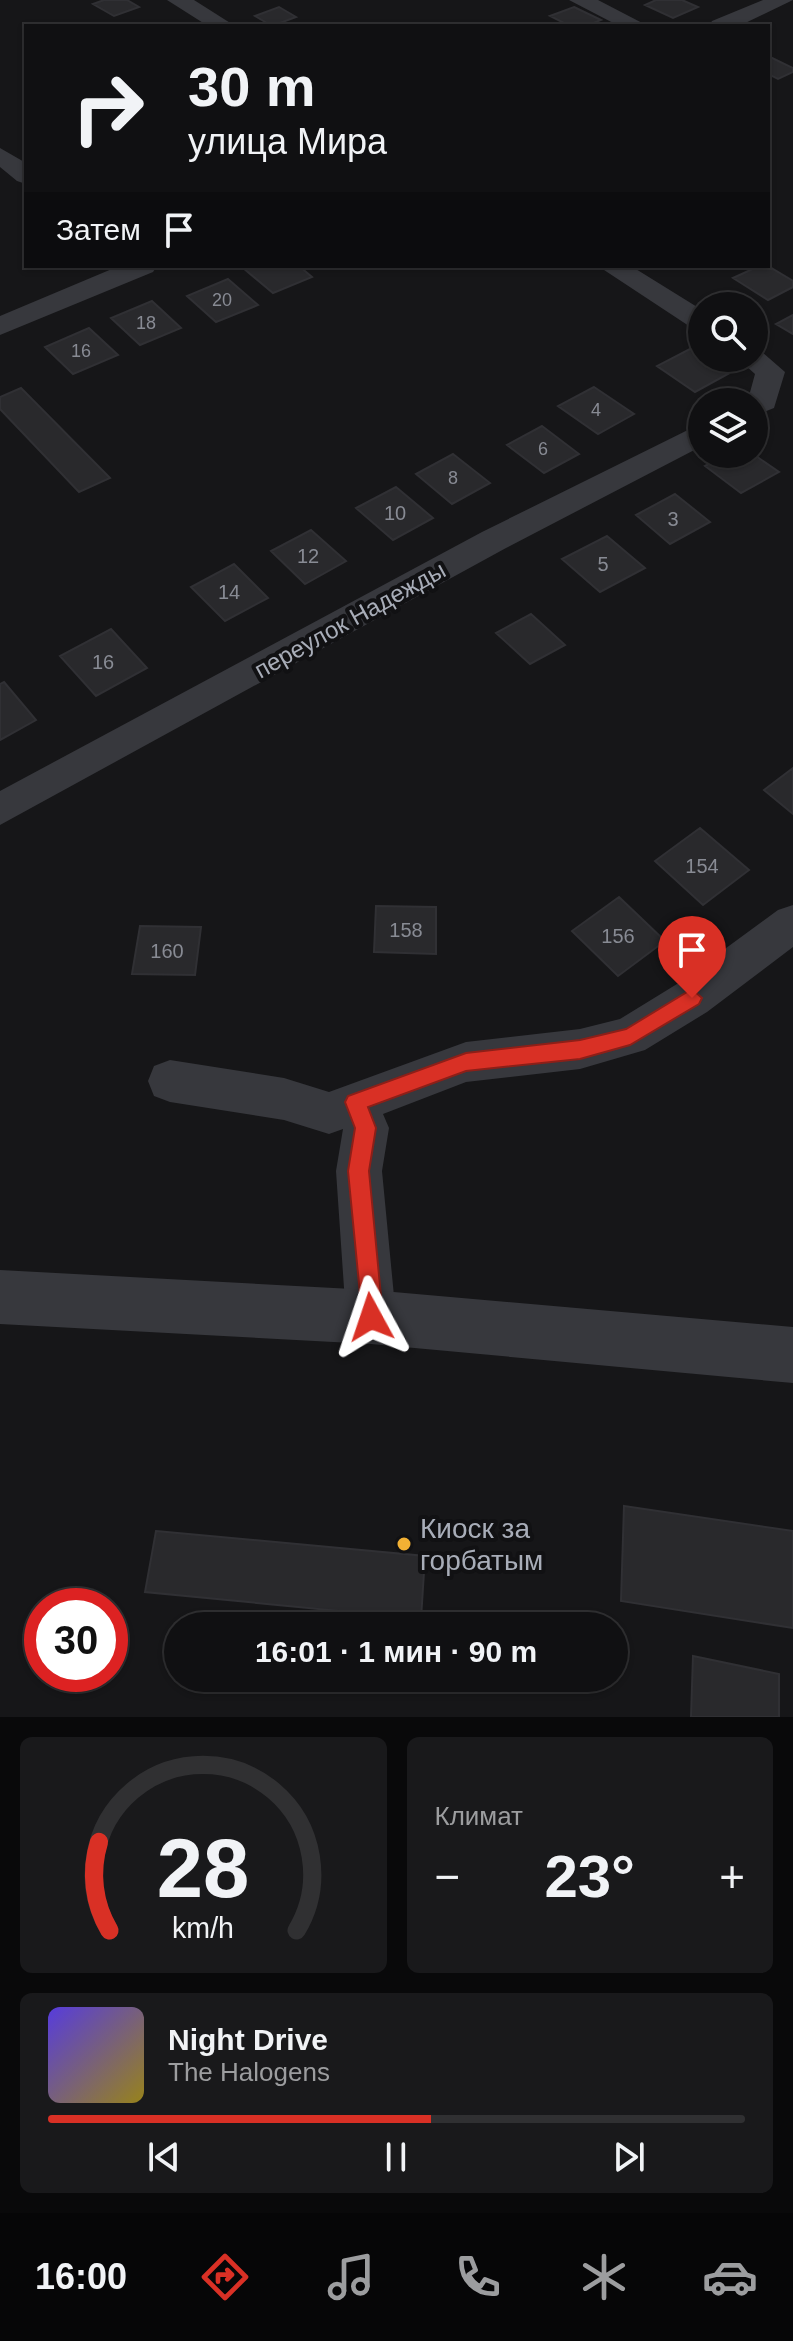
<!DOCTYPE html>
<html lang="ru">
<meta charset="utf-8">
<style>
body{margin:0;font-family:Arial,sans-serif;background:#19191b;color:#f1f3f6;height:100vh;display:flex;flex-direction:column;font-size:30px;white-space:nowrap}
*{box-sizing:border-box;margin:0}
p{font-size:26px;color:#9c9d9f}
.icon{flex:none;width:44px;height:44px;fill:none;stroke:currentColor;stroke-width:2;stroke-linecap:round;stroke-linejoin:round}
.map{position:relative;height:1717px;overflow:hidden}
.sheet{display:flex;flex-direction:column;gap:20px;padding:20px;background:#09090a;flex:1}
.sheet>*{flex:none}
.top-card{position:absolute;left:24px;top:24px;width:746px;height:244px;border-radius:0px;box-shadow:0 2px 6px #0004,0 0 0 2px #303032;background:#101012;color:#f1f3f6;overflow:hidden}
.tools{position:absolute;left:688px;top:292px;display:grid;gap:16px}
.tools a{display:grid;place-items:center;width:80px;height:80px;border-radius:50%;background:#101012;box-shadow:0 2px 6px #0004,0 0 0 2px #303032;font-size:40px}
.speed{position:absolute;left:24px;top:1588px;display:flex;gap:16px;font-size:40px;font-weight:700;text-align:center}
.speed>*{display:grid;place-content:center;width:104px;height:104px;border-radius:50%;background:#101012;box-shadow:0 2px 6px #0004,0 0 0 2px #303032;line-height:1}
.speed .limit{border:12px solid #d22;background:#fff;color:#111}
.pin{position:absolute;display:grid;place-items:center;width:68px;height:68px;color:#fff;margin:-82px -34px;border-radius:50% 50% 50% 0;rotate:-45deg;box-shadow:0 0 8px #0007}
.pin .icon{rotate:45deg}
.me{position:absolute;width:88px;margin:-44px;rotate:355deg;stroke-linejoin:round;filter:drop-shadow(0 0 6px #0008)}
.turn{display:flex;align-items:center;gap:28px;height:168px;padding:0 32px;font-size:36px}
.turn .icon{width:104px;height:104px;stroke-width:2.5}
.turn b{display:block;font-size:56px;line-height:68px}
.then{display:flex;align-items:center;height:76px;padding:0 32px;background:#0003;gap:16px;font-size:30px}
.big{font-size:60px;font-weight:700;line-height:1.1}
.sheet .card{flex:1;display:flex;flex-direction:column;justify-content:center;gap:12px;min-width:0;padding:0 28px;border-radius:12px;background:#19191b}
.sheet .dial{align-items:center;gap:0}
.dial svg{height:208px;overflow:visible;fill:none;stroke:#303032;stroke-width:7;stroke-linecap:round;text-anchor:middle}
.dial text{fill:#f1f3f6;stroke:none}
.song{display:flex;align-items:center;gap:24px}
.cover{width:96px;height:96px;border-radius:12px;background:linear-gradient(135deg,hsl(250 70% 55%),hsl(50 70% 35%))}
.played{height:8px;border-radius:4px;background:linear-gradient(90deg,#d93025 55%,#303032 55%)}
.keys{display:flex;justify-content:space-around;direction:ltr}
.heat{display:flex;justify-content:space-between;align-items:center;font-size:44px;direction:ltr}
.sheet .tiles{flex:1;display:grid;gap:20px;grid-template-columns:1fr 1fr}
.card:last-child{grid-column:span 2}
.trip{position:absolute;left:164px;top:1612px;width:464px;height:80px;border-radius:40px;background:#101012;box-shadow:0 2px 6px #0004,0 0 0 2px #303032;font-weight:700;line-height:80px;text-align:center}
.tabs{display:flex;height:128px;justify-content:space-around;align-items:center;background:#060607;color:#9c9d9f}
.tabs .icon{width:56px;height:56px}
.tabs .active{color:#d93025}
.tabs b{font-size:36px;color:#f1f3f6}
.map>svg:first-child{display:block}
</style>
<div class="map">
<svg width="793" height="1717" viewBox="0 0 793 1717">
<rect width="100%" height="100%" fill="#161618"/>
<path fill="#29292c" stroke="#303034" stroke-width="2" d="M104,0H127L139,7L114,16L93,4Z
M656,0H682L698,7L673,18L645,5Z
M279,7L296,17L272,26L255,16Z
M574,7L601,20L586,26H570L550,16Z
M768,56L793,68V72L778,79L768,74Z
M247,266H299L312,277L273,293L243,268Z
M759,266H768L793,281V287L768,300L733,278Z
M228,279L258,305L216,322L187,296Z
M152,301L181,328L140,345L111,318Z
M793,315V334L776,324Z
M89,328L118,355L73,374L45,347Z
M690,349L702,358L728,374L695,392L657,366Z
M594,387L634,414L598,434L558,406Z
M21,388L110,478L79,492L0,409V397Z
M542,426L579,454L544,473L507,445Z
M453,454L490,483L452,504L416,474Z
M727,454H753L779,472L741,493L705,466Z
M396,487L433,518L393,540L356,508Z
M675,494L710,522L670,544L636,515Z
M311,530L346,561L305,584L271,551Z
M607,536L645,568L600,592L562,559Z
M234,564L268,598L225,621L191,587Z
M531,614L565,645L530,664L496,633Z
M111,629L147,668L96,696L60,656Z
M4,682L36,720L0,740V684Z
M793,768V814L764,790Z
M700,828L749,870L703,905L655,861Z
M619,897L665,941L618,976L572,931Z
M376,906L436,907V954L374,952Z
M140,926L201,927L195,975L132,974Z
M624,1506L793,1531V1628L621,1601Z
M156,1531L425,1556L421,1619L145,1592Z
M693,1656L779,1674V1717H691Z"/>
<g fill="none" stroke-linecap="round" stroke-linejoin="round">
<path fill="#37383d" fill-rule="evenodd" d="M167,0H194L235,26H208Z
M569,0H598L648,26H619Z
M763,0H793L739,26H709L712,21Z
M0,148L26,163V184L17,181L0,167Z
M119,266H157L153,272L0,335V316Z
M598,266H631L702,310V331L692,328Z
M754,350L762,352L785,372L774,408L754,416V402H741L749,396L755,374L737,358H754Z
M702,423V446L506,548L0,825V791L482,532Z
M793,905V947L707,1012L645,1050L580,1069L466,1082L383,1114L389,1128L382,1171L396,1317L389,1335L371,1342L353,1335L346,1317L336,1171L343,1129L329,1134L284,1120L170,1102L154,1096L148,1081L154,1066L170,1060L284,1078L329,1092L466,1042L580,1029L620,1019L677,984L778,910Z"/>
<path fill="#37383d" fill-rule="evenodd" d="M0,1270L371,1290L793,1327V1383L371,1344L0,1324Z"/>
</g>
<path fill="#d93025" stroke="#8d1f18" stroke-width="2" d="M692,989L702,998L699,1004L630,1045L580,1059L466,1071L368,1107L376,1128L369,1171L383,1317L379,1325L371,1328L363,1325L348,1171L355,1128L345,1102L348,1096L466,1053L580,1040L626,1029Z"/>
<circle fill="#f2b134" stroke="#111113" stroke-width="3" cx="404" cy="1544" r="8"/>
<g text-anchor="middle" stroke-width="8" stroke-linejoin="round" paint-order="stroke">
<g font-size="18" fill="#888b94">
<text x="222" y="306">20</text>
<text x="146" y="329">18</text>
<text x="81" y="357">16</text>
<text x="596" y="416">4</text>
<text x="543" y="455">6</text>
<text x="453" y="484">8</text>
</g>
<g font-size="20" fill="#888b94">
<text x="395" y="520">10</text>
<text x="673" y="526">3</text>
<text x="308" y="563">12</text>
<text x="603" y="571">5</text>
<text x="229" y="599">14</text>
<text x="103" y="669">16</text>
<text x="702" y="873">154</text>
<text x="406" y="937">158</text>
<text x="618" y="943">156</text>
<text x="167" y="958">160</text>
</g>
<g font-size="24" fill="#a8adb8" stroke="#111113">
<text transform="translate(350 620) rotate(-29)" y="8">переулок Надежды</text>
</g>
<g font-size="28" fill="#a8adb8" stroke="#111113" text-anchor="start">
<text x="420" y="1538">Киоск за<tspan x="420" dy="32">горбатым</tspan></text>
</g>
</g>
</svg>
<div class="tools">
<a><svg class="icon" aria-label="search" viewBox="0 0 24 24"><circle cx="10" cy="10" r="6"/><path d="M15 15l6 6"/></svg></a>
<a><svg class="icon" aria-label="layers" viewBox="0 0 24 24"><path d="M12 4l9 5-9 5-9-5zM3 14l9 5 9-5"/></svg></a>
</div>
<div class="speed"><div class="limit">30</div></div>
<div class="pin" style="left:692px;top:998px;background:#d93025"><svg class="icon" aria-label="arrive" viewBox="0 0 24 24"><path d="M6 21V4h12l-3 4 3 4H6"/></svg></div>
<svg class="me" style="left:371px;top:1317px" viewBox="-20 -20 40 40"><path d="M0-17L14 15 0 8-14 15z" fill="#d93025" stroke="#fff" stroke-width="4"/></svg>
<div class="trip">16:01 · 1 мин · 90 m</div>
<div class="top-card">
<div class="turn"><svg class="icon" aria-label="right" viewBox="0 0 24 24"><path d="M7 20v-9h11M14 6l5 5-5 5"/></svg><div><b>30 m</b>улица Мира</div></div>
<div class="then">Затем<svg class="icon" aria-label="arrive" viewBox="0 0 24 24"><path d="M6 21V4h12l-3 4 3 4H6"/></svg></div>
</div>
</div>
<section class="sheet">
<div class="tiles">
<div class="card dial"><svg viewBox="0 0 100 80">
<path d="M14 69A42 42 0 1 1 86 69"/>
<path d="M14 69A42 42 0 0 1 10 35" stroke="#d93025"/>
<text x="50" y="56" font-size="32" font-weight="700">28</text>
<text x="50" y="72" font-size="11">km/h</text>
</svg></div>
<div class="card"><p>Климат</p>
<div class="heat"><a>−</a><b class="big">23°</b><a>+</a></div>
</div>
<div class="card">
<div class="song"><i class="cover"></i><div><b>Night Drive</b><p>The Halogens</p></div></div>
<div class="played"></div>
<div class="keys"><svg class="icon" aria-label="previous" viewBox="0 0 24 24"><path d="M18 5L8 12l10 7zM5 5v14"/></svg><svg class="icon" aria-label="pause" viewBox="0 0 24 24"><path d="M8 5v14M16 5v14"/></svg><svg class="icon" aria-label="next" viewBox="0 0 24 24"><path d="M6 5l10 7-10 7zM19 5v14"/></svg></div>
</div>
</div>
</section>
<nav class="tabs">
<b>16:00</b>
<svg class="icon active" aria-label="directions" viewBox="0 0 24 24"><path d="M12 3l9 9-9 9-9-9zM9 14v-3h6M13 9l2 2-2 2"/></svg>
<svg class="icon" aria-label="music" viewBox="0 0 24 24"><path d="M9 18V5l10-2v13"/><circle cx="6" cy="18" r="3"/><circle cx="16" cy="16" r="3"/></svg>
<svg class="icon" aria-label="phone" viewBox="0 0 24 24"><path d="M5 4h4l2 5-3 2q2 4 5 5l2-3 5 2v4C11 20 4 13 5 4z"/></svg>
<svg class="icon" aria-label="climate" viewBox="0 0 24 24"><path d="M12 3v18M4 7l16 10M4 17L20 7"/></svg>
<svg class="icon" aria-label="car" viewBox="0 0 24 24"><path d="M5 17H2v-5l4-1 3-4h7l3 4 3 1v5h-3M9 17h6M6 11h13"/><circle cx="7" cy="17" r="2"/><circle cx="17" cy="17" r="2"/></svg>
</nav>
